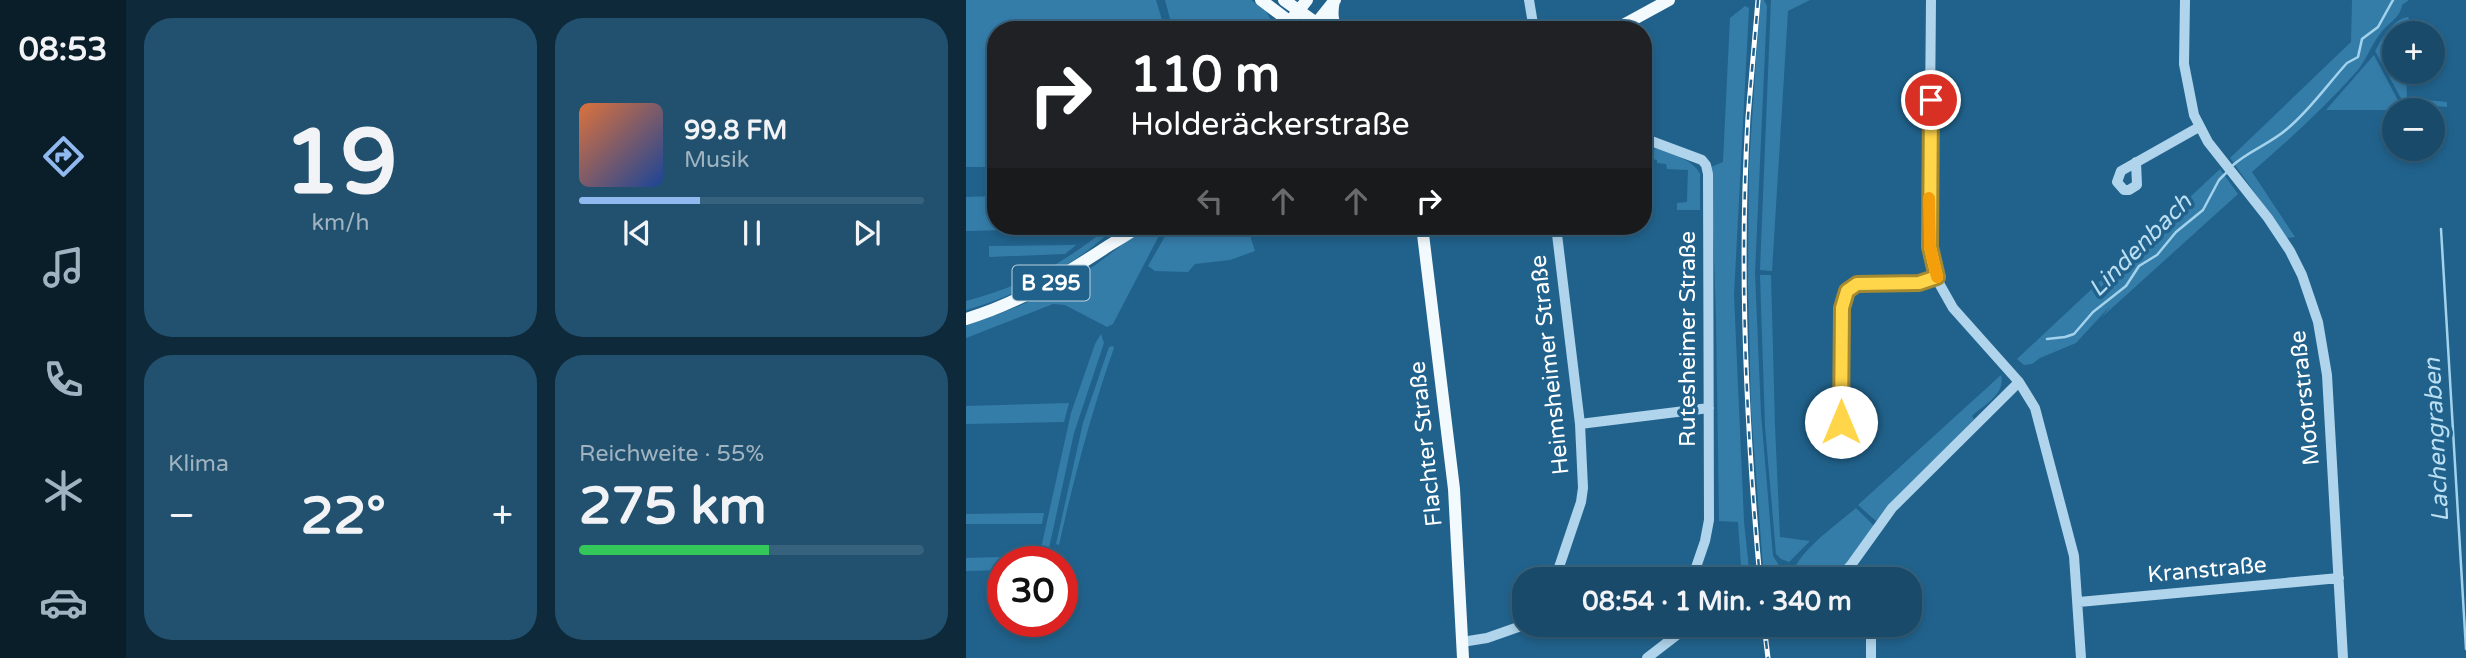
<!DOCTYPE html>
<html lang="de">
<meta charset="utf-8">
<style>
body{margin:0;font-family:"Varela Round",sans-serif;background:#22516f;color:#f1f3f6;height:100vh;display:flex;flex-direction:column;font-size:26px;white-space:nowrap}
*{box-sizing:border-box;margin:0}
p{font-size:23px;color:#9fb3c0}
.icon{flex:none;width:38px;height:38px;fill:none;stroke:currentColor;stroke-width:2;stroke-linecap:round;stroke-linejoin:round}
.map{position:relative;flex:1;overflow:hidden}
.panel{display:flex;flex-direction:column;gap:18px;padding:18px;background:#0e293a;width:840px}
.panel>*{flex:none}
.banner{position:absolute;left:21px;top:21px;width:665px;height:214px;border-radius:28px;box-shadow:0 4px 10px #0003,0 0 0 2px #37627d;background:#202124;color:#fff;overflow:hidden}
.fabs{position:absolute;left:1416px;top:21px;display:grid;gap:14px}
.fabs a{display:grid;place-items:center;width:63px;height:63px;border-radius:50%;background:#194a69;box-shadow:0 4px 10px #0003,0 0 0 2px #37627d;font-size:35px}
.speed{position:absolute;left:21px;top:546px;display:flex;gap:14px;font-size:35px;font-weight:700;text-align:center}
.speed>*{display:grid;place-content:center;width:91px;height:91px;border-radius:50%;background:#194a69;box-shadow:0 4px 10px #0003,0 0 0 2px #37627d;line-height:1}
.speed .limit{border:10px solid #d22;background:#fff;color:#111}
.pin{position:absolute;display:grid;place-items:center;width:60px;height:60px;color:#fff;margin:-30px;border:4px solid #fff;border-radius:50%;box-shadow:0 2px 7px #0007}
.me{position:absolute;width:77px;margin:-38px;rotate:0deg;stroke-linejoin:round;filter:drop-shadow(0 0 5px #0008)}
.turn{display:flex;align-items:center;gap:24px;height:147px;padding:0 28px;font-size:32px}
.turn .icon{width:91px;height:91px;stroke-width:2.5}
.turn b{display:block;font-size:49px;line-height:60px}
.lanes{display:flex;align-items:center;height:66px;padding:0 28px;background:#0003;justify-content:center;gap:35px;direction:ltr}
.lanes .off{opacity:.35}
.big{font-size:52px;font-weight:800;line-height:1.1}
.panel .card{flex:1;display:flex;flex-direction:column;justify-content:center;gap:10px;min-width:0;padding:0 24px;border-radius:28px;background:#22516f}
.panel .dial{align-items:center;gap:0}
.dial b{font-size:91px;line-height:1}
.song{display:flex;align-items:center;gap:21px}
.cover{width:84px;height:84px;border-radius:10px;background:linear-gradient(135deg,hsl(20 70% 55%),hsl(220 70% 35%))}
.played{height:7px;border-radius:4px;background:linear-gradient(90deg,#90b9f0 35%,#37627d 35%)}
.keys{display:flex;justify-content:space-around;direction:ltr}
.heat{display:flex;justify-content:space-between;align-items:center;font-size:38px;direction:ltr}
.charge{height:10px;border-radius:5px;background:linear-gradient(90deg,#34c759 55%,#37627d 0)}
.panel .tiles{flex:1;display:grid;gap:18px;grid-template-columns:repeat(2,1fr)}
.trip{position:absolute;left:546px;top:567px;width:410px;height:70px;border-radius:28px;background:#194a69;box-shadow:0 4px 10px #0003,0 0 0 2px #37627d;font-weight:800;line-height:70px;text-align:center}
main{display:flex;flex:1;min-height:0}
.tabs{display:flex;flex-direction:column;width:126px;justify-content:space-around;align-items:center;background:#0a1e2a;color:#9fb3c0}
.tabs .icon{width:49px;height:49px}
.tabs .active{color:#90b9f0}
.tabs b{font-size:32px;color:#f1f3f6}
.map>svg:first-child{display:block}
</style>
<main>
<nav class="tabs">
<b>08:53</b>
<svg class="icon active" aria-label="directions" viewBox="0 0 24 24"><path d="M12 3l9 9-9 9-9-9zM9 14v-3h6M13 9l2 2-2 2"/></svg>
<svg class="icon" aria-label="music" viewBox="0 0 24 24"><path d="M9 18V5l10-2v13"/><circle cx="6" cy="18" r="3"/><circle cx="16" cy="16" r="3"/></svg>
<svg class="icon" aria-label="phone" viewBox="0 0 24 24"><path d="M5 4h4l2 5-3 2q2 4 5 5l2-3 5 2v4C11 20 4 13 5 4z"/></svg>
<svg class="icon" aria-label="climate" viewBox="0 0 24 24"><path d="M12 3v18M4 7l16 10M4 17L20 7"/></svg>
<svg class="icon" aria-label="car" viewBox="0 0 24 24"><path d="M5 17H2v-5l4-1 3-4h7l3 4 3 1v5h-3M9 17h6M6 11h13"/><circle cx="7" cy="17" r="2"/><circle cx="17" cy="17" r="2"/></svg>
</nav>
<section class="panel">
<div class="tiles">
<div class="card dial"><b>19</b><p>km/h</p></div>
<div class="card">
<div class="song"><i class="cover"></i><div><b>99.8 FM</b><p>Musik</p></div></div>
<div class="played"></div>
<div class="keys"><svg class="icon" aria-label="previous" viewBox="0 0 24 24"><path d="M18 5L8 12l10 7zM5 5v14"/></svg><svg class="icon" aria-label="pause" viewBox="0 0 24 24"><path d="M8 5v14M16 5v14"/></svg><svg class="icon" aria-label="next" viewBox="0 0 24 24"><path d="M6 5l10 7-10 7zM19 5v14"/></svg></div>
</div>
<div class="card"><p>Klima</p>
<div class="heat"><a>−</a><b class="big">22°</b><a>+</a></div>
</div>
<div class="card"><p>Reichweite · 55%</p><b class="big">275 km</b><div class="charge"></div></div>
</div>
</section>
<div class="map">
<svg width="1500" height="658" viewBox="0 0 1500 658">
<rect width="100%" height="100%" fill="#21628c"/>
<path fill="#357da9" d="M0,0H190L199,30H30V167H0Z
M199,0H285L300,11L306,22L304,30H283L281,21L235,30H207Z
M794,0H798L801,6L789,273L795,414L807,556L818,573L819,579H798L785,409L782,283L783,166Z
M805,0H844L822,11L806,271L794,270Z
M1386,0H1443L1436,5C1434,19 1421,23 1414,34C1405,45 1401,59 1391,71C1359,107 1323,140 1286,172L1329,237L1321,238L1264,158L1385,42Z
M779,6L783,8L768,295L778,522L784,579H776L772,522L753,521L750,317L745,167L757,162L764,18Z
M1442,17L1449,33H1428V72H1440L1441,98L1481,102V107L1442,104L1436,100L1409,51C1416,38 1427,19 1442,17Z
M1408,55L1437,110H1360Z
M689,148C705,154 727,159 734,174V210H711V203L721,202L722,170L701,169L700,164L691,163V160L686,159Z
M1254,169L1272,194L1136,317L1145,305L1110,343L1074,358L1066,364L1058,365L1051,359Z
M30,196V226H43L41,230L0,231V197Z
M143,226H151C109,265 56,294 0,310V301C53,287 102,262 143,226Z
M180,226H198L147,324L141,327L99,305L87,304L0,338V325C44,312 90,291 128,266C146,253 163,239 180,226Z
M205,226H281L289,251L264,260L229,264L222,272L189,271L182,266Z
M110,245L99,254L23,257V246Z
M794,275H805L809,426L814,537L844,541L823,562L815,559L810,554L799,426Z
M135,334L138,343L108,433L80,562H72L105,413L129,344Z
M147,346L148,348C125,413 108,478 93,545L90,544L117,423L143,347Z
M1035,375C1040,395 1017,405 1006,416L1008,419L910,521L892,505Z
M103,403L98,422L0,424V406Z
M890,508L909,527L868,579H826C825,556 873,523 890,508Z
M78,513L76,524H0V514Z
M69,556L68,562H37V570L0,571V558Z"/>
<g fill="none" stroke-linecap="round" stroke-linejoin="round">
<path stroke="#a2d2ec" stroke-width="2.5" d="M1266,166C1282,151 1304,144 1321,129C1344,110 1361,85 1381,63L1392,57L1396,39L1412,27L1427,0
M1475,229L1500,649
M1081,339L1099,337L1108,334L1127,312L1160,286L1173,266L1191,255L1210,232L1237,210L1253,180L1262,171"/>
<path stroke="#afd4eb" stroke-width="10" d="M563,0L568,30
M965,0L963,219L967,263L974,285L987,308L1053,382L1069,408L1108,556L1115,658
M1219,0L1218,64L1228,115L1242,142L1302,218L1324,251L1336,275L1352,322L1361,375L1377,658
M677,138L736,160L740,165L742,174L743,520L739,541L726,579
M1170,162L1171,185L1163,190H1158L1151,182L1155,171L1233,127
M875,386L878,397L893,415V422L887,427L877,425L875,418L876,308L881,291L891,284L953,283L971,277
M614,424L743,408
M883,567L899,579
M589,579L615,502L617,488L614,424L590,226
M875,579L926,508L1053,382
M1113,602L1373,578
M905,625V658
M496,642L521,638L558,625
M681,658L716,631L755,625"/>
<path stroke="#f3fafe" stroke-width="12" d="M295,0L335,30
M318,0L360,30
M368,0C366,11 365,21 372,30
M317,30L341,0
M345,30L369,0
M648,30L703,0
M456,226L488,489L497,658
M0,319C50,304 93,278 136,250C149,241 161,236 173,226"/>
<defs>
<path id="rail" d="M792,0C789,39 785,78 782,117C773,270 780,426 794,579
M798,625L802,658"/>
</defs>
<use href="#rail" stroke="#fff" stroke-width="5"/>
<use href="#rail" stroke="#21628c" stroke-width="2.5" stroke-dasharray="8" stroke-linecap="butt"/>
</g>
<g fill="none" stroke-linecap="round" stroke-linejoin="round">
<defs>
<path id="route" d="M875,422L876,308L881,291L891,284L953,283L971,277L964,247L965,100"/>
</defs>
<use href="#route" stroke="#a68a30" stroke-width="18"/>
<use href="#route" stroke="#ffd54a" stroke-width="12"/>
<path stroke="#f59e0b" stroke-width="12" d="M963,198L964,247L971,277"/>
</g>
<g text-anchor="middle" stroke-width="7" stroke-linejoin="round" paint-order="stroke">
<rect fill="#21628c" stroke="#bcd0dc" stroke-width="2" x="46.5" y="265.5" width="77" height="35" rx="5"/>
<g font-size="21" font-weight="bold" fill="#fff">
<text x="85" y="290">B 295</text>
</g>
<g font-size="23" fill="#fff" stroke="#21628c">
<text transform="translate(721 339) rotate(-90)" y="8">Rutesheimer Straße</text>
<text transform="translate(583 365) rotate(-96)" y="8">Heimsheimer Straße</text>
<text transform="translate(1338 398) rotate(-96)" y="8">Motorstraße</text>
<text transform="translate(459 444) rotate(-96)" y="8">Flachter Straße</text>
<text transform="translate(1241 569) rotate(-5)" y="8">Kranstraße</text>
</g>
<g font-size="24" font-style="italic" fill="#badef2" stroke="#21628c">
<text transform="translate(1174 245) rotate(-45)" y="8">Lindenbach</text>
<text transform="translate(1470 440) rotate(-93)" y="8">Lachengraben</text>
</g>
</g>
</svg>
<div class="fabs">
<a>+</a>
<a>−</a>
</div>
<div class="speed"><div class="limit">30</div></div>
<div class="pin" style="left:965px;top:100px;background:#d93025"><svg class="icon" aria-label="arrive" viewBox="0 0 24 24"><path d="M6 21V4h12l-3 4 3 4H6"/></svg></div>
<svg class="me" style="left:875px;top:422px" viewBox="-20 -20 40 40"><circle r="19" fill="#fff"/><path d="M0-13L10 11 0 6-10 11z" fill="#ffd54a"/></svg>
<div class="trip">08:54 · 1 Min. · 340 m</div>
<div class="banner">
<div class="turn"><svg class="icon" aria-label="right" viewBox="0 0 24 24"><path d="M7 20v-9h11M14 6l5 5-5 5"/></svg><div><b>110 m</b>Holderäckerstraße</div></div>
<div class="lanes"><svg class="icon off" aria-label="left" viewBox="0 0 24 24"><path d="M17 20v-9H6M10 6l-5 5 5 5"/></svg><svg class="icon off" aria-label="ahead" viewBox="0 0 24 24"><path d="M12 20V5M6 11l6-6 6 6"/></svg><svg class="icon off" aria-label="ahead" viewBox="0 0 24 24"><path d="M12 20V5M6 11l6-6 6 6"/></svg><svg class="icon" aria-label="right" viewBox="0 0 24 24"><path d="M7 20v-9h11M14 6l5 5-5 5"/></svg></div>
</div>
</div>
</main>
